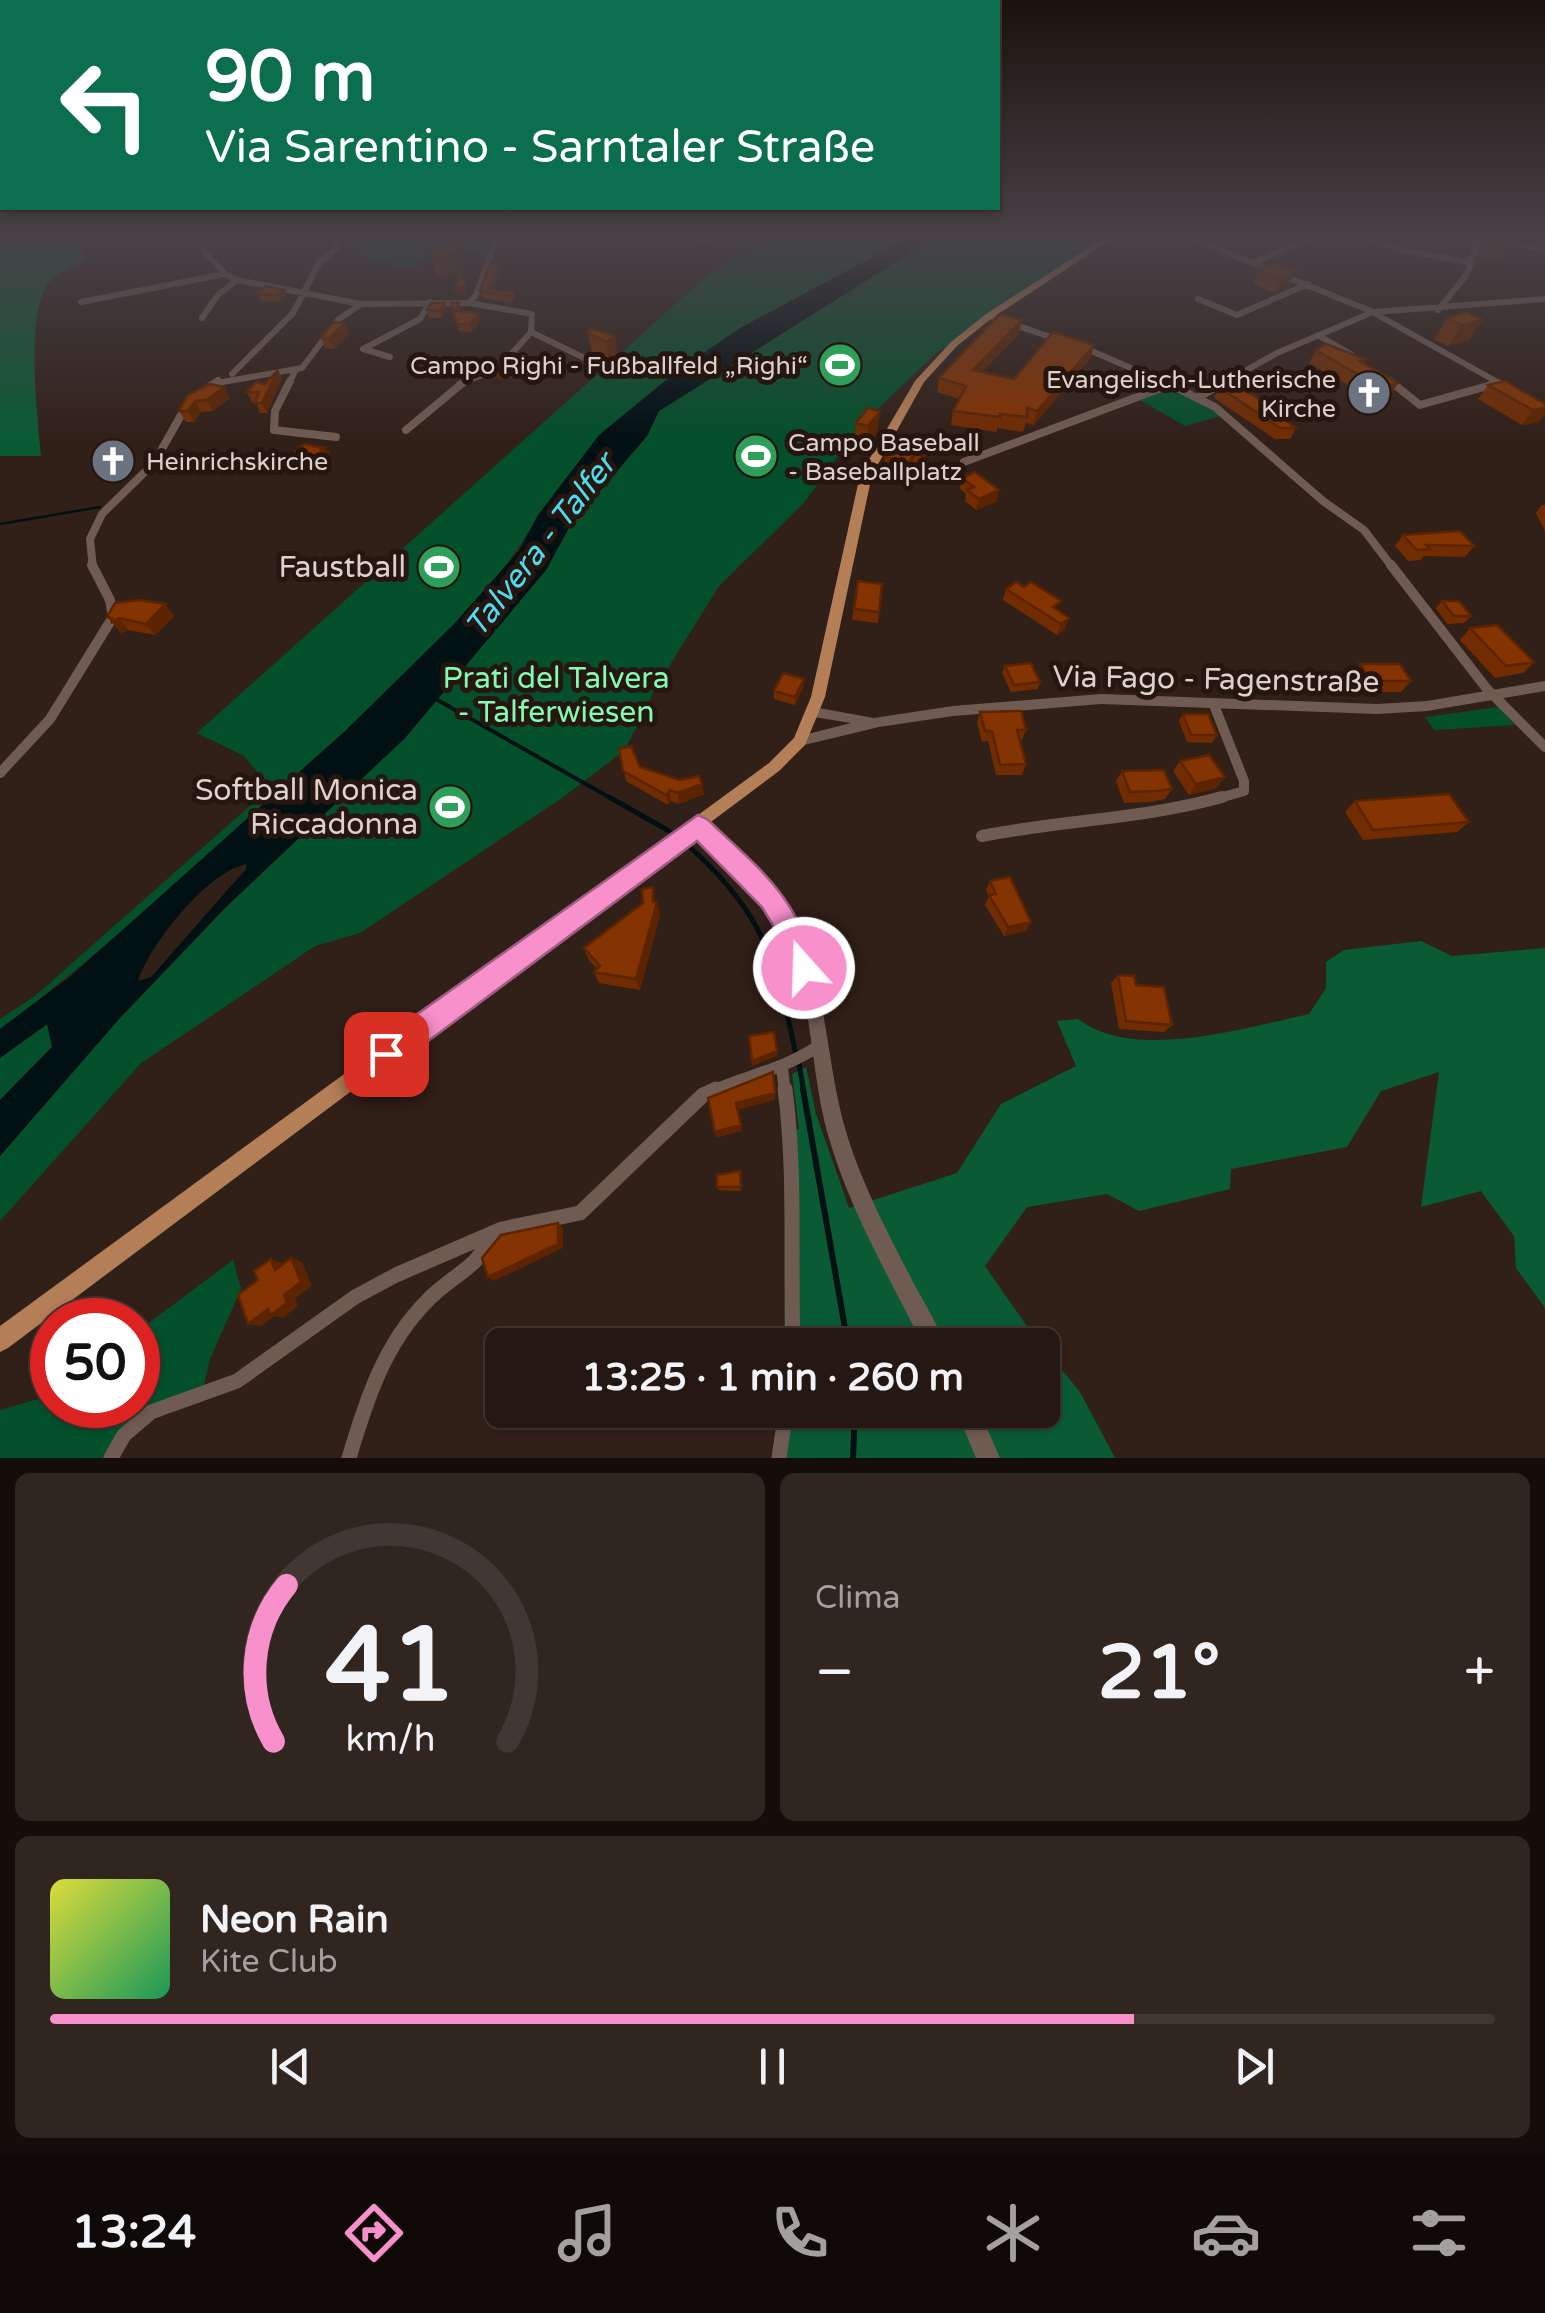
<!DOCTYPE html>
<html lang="it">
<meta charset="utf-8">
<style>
body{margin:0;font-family:"Varela Round",sans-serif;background:#312520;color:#f1f3f6;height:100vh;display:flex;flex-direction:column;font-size:38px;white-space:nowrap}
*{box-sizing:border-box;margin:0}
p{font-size:32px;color:#a3a09f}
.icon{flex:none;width:55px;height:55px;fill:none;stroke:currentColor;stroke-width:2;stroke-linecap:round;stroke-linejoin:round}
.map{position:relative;height:1458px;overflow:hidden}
.details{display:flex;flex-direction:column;gap:15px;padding:15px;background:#140d0a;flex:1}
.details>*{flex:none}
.guide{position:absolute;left:0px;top:0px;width:1000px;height:210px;box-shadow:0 2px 8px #0004,0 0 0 2px #423732;background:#0b6e4f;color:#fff;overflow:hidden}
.speed{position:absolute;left:30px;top:1298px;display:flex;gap:20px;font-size:50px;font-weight:700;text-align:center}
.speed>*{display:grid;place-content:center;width:130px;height:130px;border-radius:50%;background:#251812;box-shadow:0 2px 8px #0004,0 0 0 2px #423732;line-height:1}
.speed .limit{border:15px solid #d22;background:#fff;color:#111}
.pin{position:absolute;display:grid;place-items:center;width:85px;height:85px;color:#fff;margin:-42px;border-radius:20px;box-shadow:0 5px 15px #0006}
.me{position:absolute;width:110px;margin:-55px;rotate:340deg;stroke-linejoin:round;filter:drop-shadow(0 0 8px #0008)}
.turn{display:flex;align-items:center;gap:35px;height:210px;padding:0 40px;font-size:45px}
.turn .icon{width:130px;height:130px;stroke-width:2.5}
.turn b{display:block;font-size:70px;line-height:85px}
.big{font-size:75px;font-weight:800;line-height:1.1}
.details .tile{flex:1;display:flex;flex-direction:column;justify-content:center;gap:15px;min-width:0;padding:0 35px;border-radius:15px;background:#312520}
.details .dial{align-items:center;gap:0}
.dial svg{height:260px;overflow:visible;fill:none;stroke:#423732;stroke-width:7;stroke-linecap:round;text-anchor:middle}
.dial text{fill:#f1f3f6;stroke:none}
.song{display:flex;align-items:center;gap:30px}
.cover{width:120px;height:120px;border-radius:15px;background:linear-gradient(135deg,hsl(60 70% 55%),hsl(150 70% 35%))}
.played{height:10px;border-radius:5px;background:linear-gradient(90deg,#f890cb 75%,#423732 75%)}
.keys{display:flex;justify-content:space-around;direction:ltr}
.heat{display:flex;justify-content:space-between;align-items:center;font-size:55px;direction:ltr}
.details .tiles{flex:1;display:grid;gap:15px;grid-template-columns:1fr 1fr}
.tile:last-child{grid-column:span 2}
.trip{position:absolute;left:485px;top:1328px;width:575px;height:100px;border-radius:15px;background:#251812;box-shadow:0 2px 8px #0004,0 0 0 2px #423732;font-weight:800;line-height:100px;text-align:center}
.dock{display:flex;height:160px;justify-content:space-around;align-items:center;background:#0f0a07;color:#a3a09f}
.dock .icon{width:70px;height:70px}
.dock .selected{color:#f890cb}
.dock b{font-size:45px;color:#f1f3f6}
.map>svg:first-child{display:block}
</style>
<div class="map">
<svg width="1545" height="1458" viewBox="0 0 1545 1458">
<rect width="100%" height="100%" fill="#312018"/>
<path fill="#04502b" d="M373,236H484L493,237L486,254L429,250L413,269L361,256L364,252L354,247Z
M775,236H906L894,246L740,328L538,515C485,615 358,720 272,796C183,876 96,958 0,1029V1019L35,996L270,788L244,756L197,733L708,275Z
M937,236H1106L935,354L859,427L803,504L719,586L655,689L625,750L562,798L360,933L315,946L140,1064L0,1221V1156L119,1019L227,906L405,738L546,570L570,526L647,436L659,411Z
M1174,387L1221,416L1185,426L1140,400Z
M1499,707L1515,725L1434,730L1425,717Z
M48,1024L52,1047L0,1100V1058Z
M233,1260L241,1289L210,1359L202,1394L151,1412L111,1458H0V1410L52,1395V1405H138V1331Z"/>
<path fill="#0a5b33" d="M0,236H71L68,244L83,250L86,259C75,265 61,271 52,279C23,305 38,418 41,456H0Z
M1421,941L1452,956L1545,948V1308L1516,1268L1514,1236L1481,1191L1421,1207L1439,1072L1381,1091L1347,1147L1231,1169L1230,1189L1139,1211L1107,1194L1027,1207L985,1266L1040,1345H784L788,1133L799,1129L792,1074L806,1067L816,1114L849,1208L957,1173L1001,1104L1076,1066L1057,1021L1078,1019C1134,1062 1245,1028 1309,1014L1326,988V962L1344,950Z
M1043,1347L1080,1392L1115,1458H772L779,1410H1042Z"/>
<path fill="#011013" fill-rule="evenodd" d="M906,236H937L659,411L647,436L570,526L546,570L405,738L227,906L119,1019L0,1156V1100L52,1047L47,1024L0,1058V1029L71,976L344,732L454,624L519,551L538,515L599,435L677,371L740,328L894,246ZM246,864V869L151,977L138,981C150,944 206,873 246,864Z"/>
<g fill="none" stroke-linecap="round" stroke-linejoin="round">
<path stroke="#011013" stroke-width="2.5" d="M0,524L100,507"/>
<path stroke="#011013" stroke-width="4" d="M434,698L614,800"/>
<path stroke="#011013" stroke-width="5" d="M609,797L669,831
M691,848C765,916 776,960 796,1055
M799,1064L804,1092"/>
<path stroke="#011013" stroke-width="6" d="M803,1089L848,1345
M853,1458L855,1410"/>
<path stroke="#705b52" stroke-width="6" d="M190,236L225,274L237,280L361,304L469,303L476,295L497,236
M1187,236L1373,312L1545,299
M1358,236L1403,250L1472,263
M1252,263L1316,236
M1198,299L1237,315L1308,284
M81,302L225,274
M469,303L532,314L531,332L603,367
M1438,310L1467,274L1479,238
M1374,313L1499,383
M989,316L1059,340
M202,318L218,295L237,280
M1318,335L1352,355
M1080,346L1168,384
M390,357L363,349L420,319L430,302
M232,374L293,313L319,263L339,246L324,236
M1387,379L1393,384
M211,384L302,368L338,320L361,304
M289,384L295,371
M459,384L498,369L531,332
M1222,384L1277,353L1373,312"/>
<path stroke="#705b52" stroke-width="8" d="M290,381L275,411L274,430L336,437
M1163,381L1215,407L1323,501L1364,530L1393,568
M1390,381L1420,405L1498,383
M1197,398L1227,381
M406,430L465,381
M964,462L1172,384
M93,568L90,539L102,514L154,463L189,401L218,381"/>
<path stroke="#705b52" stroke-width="10" d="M1391,565L1487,689L1545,747
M0,773L50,719L113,617L110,600L92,565
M1213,800L1244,791V781L1214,705"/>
<path stroke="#705b52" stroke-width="12" d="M982,836C1062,820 1143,819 1222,797
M782,1068L785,1092
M710,1092C748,1075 782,1070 817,1047"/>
<path stroke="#705b52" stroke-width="15" d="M785,1089C796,1172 790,1261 793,1345
M111,1458L124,1435L151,1412L237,1381L355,1297L396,1275L502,1229L580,1213L703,1095L716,1089
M349,1458C366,1401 384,1344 427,1301C441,1286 459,1276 474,1262C483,1253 488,1242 498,1233
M779,1458L786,1410"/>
<path fill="#705b52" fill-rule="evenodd" d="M1476,236L1545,248V252L1479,240H1476Z
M1545,681V691L1427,711L1377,714L1101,704L953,716L879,727L800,746L795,745L793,741L795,737L800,736L851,723L808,716L806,712L813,707L874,718L953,706L1101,694L1377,704L1427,701Z
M698,820L703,821C733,848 768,874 789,909C829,978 824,1063 848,1138C864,1189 890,1237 914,1284C925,1304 937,1324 946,1345H923C889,1277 849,1209 828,1135C808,1065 814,984 777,919C757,884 723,857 693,831L690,826L693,821Z
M956,1410H979L1000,1458H976Z"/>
<path fill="#b47e56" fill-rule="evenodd" d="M1107,236H1117L992,318L957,346L924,382L872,475L825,697L805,745L779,771L8,1348L0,1352V1326L769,763L794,738L811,697L860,475L915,381L951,342L986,314Z
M1464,236H1484L1480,238Z"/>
</g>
<path fill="#722c02" d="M445,236H472L461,247H460L464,265L461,275L442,277L435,272L430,252L447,244Z
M682,236H720L711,245L682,239Z
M1490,236H1509V242L1496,262L1479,259L1483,249Z
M1258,270L1295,271L1289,285L1273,292L1253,284Z
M501,272L493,289L513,292L515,299L511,303L482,298L480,291Z
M284,290L286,297L280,302L261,301L257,294Z
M451,303L461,310L460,311L478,313L480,320L472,332L459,331Z
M427,310H447L442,318H429Z
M1447,318L1482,320L1468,341L1448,346L1434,339Z
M345,323L349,334L334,349L325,348L321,338Z
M588,332L615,336L618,357L609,364L592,354Z
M1019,334L982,372L1014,379L1094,345L1090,359L1034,425L1026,423L1023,432L997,428V432L951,425L953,411L959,399L937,392L939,378Z
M1316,350L1365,359L1364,363L1398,383L1390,395L1366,402L1349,391L1351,387L1309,363Z
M282,379L267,413H260L256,402H252L247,392L265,384Z
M1488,385L1545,404L1539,422L1522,425L1478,399Z
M1219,387L1296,428L1290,439H1275L1214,398Z
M188,395L230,398L213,411L201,412L194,422H186L179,411Z
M868,408L877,433L866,448L854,445L856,423Z
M928,442L926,457L919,470L912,468L907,478L883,472L885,457Z
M326,451L328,452L333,463L322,474L294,469L288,458Z
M962,478L999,490L996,502L976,510L965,501L966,494L960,489Z
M1542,505H1545V531L1536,513Z
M1403,535L1474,546L1465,557L1424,556L1421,560L1408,561L1395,546Z
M858,581L882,584L878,623L852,620Z
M1006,589L1058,610L1065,629L1057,635L1003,600Z
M1442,601L1471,616L1464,623L1447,624L1436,608Z
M165,604L174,616L155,635L128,630L121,633L107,617Z
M1470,628L1534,662L1523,673L1495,678L1460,640Z
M1360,664L1411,681L1401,692H1361L1351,675Z
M1005,666L1040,682L1038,689L1011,692L1002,673Z
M804,686L795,705L774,699V691Z
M980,712L1026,730L1022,740H1020L1026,764L1022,775H996L988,741L982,742L977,723Z
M1183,714L1217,735L1212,743L1187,742L1179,721Z
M619,749L640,767L704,794L679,804L671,801L668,805L626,781Z
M1180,761L1217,788L1189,795L1173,771Z
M1122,771L1172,789L1165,799L1150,802L1124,803L1116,781Z
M1355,801L1469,822L1457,832L1363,840L1345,812Z
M990,881L1031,922L1026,931L1004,936L985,905L989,896L986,890Z
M656,902L660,915L640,990L599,983L594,972L597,969L589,960L584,948Z
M1118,975L1136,985L1172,1025L1164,1032L1119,1029L1111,983Z
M740,1171L741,1191L718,1190L717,1187Z"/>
<path fill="#5c2401" d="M459,236H472L461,247Z
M710,236H720L711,245Z
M459,245L464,265L461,275L442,277L436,256Z
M499,266L501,272L491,293L488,289Z
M1295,271L1289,285L1273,292L1279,278Z
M466,279L467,294L456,296L454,289Z
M284,290L286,297L280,302L277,295Z
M445,303L447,310L442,318L440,311Z
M478,313L480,320L472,332L470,324Z
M1022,320L1019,334L971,384L973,370Z
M1482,320L1468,341L1448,346L1462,325Z
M345,323L349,334L334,349L329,339Z
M615,336L618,357L609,364L606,342Z
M1094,345L1090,359L1034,425L1037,411Z
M523,359L525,366L517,377L498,380L496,372Z
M278,370L282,379L267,413L262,403Z
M1398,383L1390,395L1366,402L1374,389Z
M224,387L230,398L213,411L207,400Z
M195,401L201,412L194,422L188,411Z
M1545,408V414L1539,422L1522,425L1533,410Z
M880,411L877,433L866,448L868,426Z
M928,442L926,457L919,470L921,455Z
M324,448L327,453L328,452L333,463L322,474L316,463L321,450Z
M914,453L912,468L907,478L909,463Z
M999,490L996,502L976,510L979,499Z
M165,604L174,616L155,635L146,624Z
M119,618L128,630L121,633L112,622Z
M1069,618L1065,629L1057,635L1061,624Z
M804,679V686L795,705V697Z
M1225,777L1217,788L1189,795L1196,784Z
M702,784L704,794L679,804L678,793Z
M670,790L671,801L668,805L666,795Z
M653,887L656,908L657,902L660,915L640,990L636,979L653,902Z
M1031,922L1026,931L1004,936L1008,927Z
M777,1051V1056L752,1066V1061Z
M775,1093V1100L737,1110L736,1103Z
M741,1125L742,1131L716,1138L715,1132Z
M558,1223L563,1228V1248L494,1281L488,1277Z
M291,1258L302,1262L312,1286L295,1298L298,1306L283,1318L274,1316L261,1326L248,1324L284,1295Z
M271,1259L282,1263L286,1274L275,1270Z"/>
<path fill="#843302" stroke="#5c2401" stroke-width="2.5" d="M1492,236H1509V242L1491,239Z
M437,243L459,245L456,254L436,256L430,252Z
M1274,263L1295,271L1279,278L1258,270Z
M490,265L499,266L488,289L513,292L509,296L480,291Z
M459,277L466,279V287L454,289Z
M266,286L284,290L277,295L257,294Z
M431,303H445L440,311L427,310Z
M451,303H459L456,311L478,313L470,324H457Z
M1467,312L1482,320L1462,325L1447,318Z
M1000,314L1022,320L973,370L1014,379L1053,332L1094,345L1037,411L1027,408V417L1000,414V417L953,411L966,386L939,378Z
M333,322L345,323L329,339L321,338Z
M592,329L615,336L606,342L588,332Z
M1326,344L1365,359L1360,361L1398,383L1374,389L1356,378L1362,377L1316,350Z
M509,358L523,359L516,369L496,372Z
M278,370L262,403H255L259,392H247L256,382L265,384Z
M1227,381L1256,397L1296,428H1280L1219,387Z
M1505,381L1545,404V408L1533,410L1488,385Z
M210,384L224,387L207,400L195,401L188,411H179L188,395Z
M868,408L880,411L868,426L856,423Z
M898,435L928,442L921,455L914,453L909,463L885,457Z
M304,444L324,448L321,450L328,452L316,463L288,458Z
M975,472L999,490L979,499L967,490L974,487L962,478Z
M1460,531L1474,546L1426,545L1430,549L1417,550L1403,535Z
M858,581L882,584L879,612L854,609Z
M1016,582L1024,587L1031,582L1061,601L1053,607L1069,618L1061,624L1006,589Z
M140,600L165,604L146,624L119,618L112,622V618L107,617L115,603Z
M1442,601H1459L1471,616H1454Z
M1497,625L1534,662L1506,666L1470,628Z
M1031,663L1040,682L1014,685L1005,666Z
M1360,664H1400L1411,681H1370Z
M783,673L804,679L795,697L774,691Z
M1021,711L1026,730H1017L1026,764L1000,765L992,731H985L980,712Z
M1183,714H1208L1217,735H1191Z
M631,746L640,767L680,780L699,776L702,784L678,793L670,790L666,795L623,771L619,749Z
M1209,755L1225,777L1196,784L1180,761Z
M1164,770L1172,789L1157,791L1130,792L1122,771Z
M1449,794L1469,822L1373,830L1355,801Z
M1010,877L1031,922L1008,927L989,895L996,894L990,881Z
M653,887V902H657L636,979L594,972L600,966L584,948L643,903L642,889Z
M1118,975L1134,976L1136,985L1164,987L1172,1025L1126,1021Z
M774,1032L777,1051L752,1061L749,1036Z
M773,1072L775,1093L736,1103L741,1125L715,1132L708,1098Z
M740,1171L741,1187H717V1175Z
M558,1223V1244L488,1277L482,1258L501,1235Z
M291,1258L301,1282L284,1295L287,1303L271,1315L268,1309L248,1324L238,1295L258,1280L254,1271L271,1259L275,1270Z
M903,1338L906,1345H892Z"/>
<linearGradient id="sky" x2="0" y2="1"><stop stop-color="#1b120d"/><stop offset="0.54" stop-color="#484248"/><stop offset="1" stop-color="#484248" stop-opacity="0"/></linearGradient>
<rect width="1545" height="440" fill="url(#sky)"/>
<path fill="#f890cb" stroke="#a15e84" stroke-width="2.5" d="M698,815L707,819C763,872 792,892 818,968L814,977L804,981L794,977L779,935L762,907L697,841L396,1065L386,1069L375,1065L371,1054L375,1044Z"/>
<defs>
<symbol id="stadium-disc" viewBox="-11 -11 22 22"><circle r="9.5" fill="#2e9e5b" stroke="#27160f"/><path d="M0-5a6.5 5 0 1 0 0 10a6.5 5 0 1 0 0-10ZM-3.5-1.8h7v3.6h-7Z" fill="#fff"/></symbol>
<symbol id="church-disc" viewBox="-11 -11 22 22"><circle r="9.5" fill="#6b7280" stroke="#27160f"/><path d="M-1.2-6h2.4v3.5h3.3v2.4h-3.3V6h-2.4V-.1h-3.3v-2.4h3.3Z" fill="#fff"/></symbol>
</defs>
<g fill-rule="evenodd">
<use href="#stadium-disc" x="815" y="340" width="50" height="50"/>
<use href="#church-disc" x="1344" y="368" width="50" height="50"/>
<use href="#stadium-disc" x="731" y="431" width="50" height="50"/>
<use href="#church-disc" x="88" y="436" width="50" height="50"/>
<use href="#stadium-disc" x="414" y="542" width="50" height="50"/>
<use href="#stadium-disc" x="425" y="782" width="50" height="50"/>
</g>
<g text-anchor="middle" stroke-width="10" stroke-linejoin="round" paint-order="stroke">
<g font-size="25" fill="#ddd1cb" stroke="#27160f" text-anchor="end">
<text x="808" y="374">Campo Righi - Fußballfeld „Righi“</text>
<text x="1336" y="388">Evangelisch-Lutherische<tspan x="1336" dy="29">Kirche</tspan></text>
<text x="788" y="451" text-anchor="start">Campo Baseball<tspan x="788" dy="29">- Baseballplatz</tspan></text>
<text x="146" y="470" text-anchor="start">Heinrichskirche</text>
</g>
<g font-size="30" fill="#ddd1cb" stroke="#27160f" text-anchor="end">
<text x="406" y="577">Faustball</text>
<text x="418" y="800">Softball Monica<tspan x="418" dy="34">Riccadonna</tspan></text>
</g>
<g font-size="30" fill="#80fbaf" stroke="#27160f">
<text x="556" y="688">Prati del Talvera<tspan x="556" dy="34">- Talferwiesen</tspan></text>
</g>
<g font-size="30" fill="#ddd1cb" stroke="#27160f">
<text transform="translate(1216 679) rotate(1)" y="10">Via Fago - Fagenstraße</text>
</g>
<g font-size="32" font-style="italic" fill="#4bdcf0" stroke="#27160f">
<text transform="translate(540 545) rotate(-52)" y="11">Talvera - Talfer</text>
</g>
</g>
</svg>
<div class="speed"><div class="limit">50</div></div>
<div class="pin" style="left:386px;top:1054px;background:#d93025"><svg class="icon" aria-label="arrive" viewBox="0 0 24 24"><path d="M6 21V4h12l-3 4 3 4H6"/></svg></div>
<svg class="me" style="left:804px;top:968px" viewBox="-20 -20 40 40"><circle r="17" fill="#f890cb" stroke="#fff" stroke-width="3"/><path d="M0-11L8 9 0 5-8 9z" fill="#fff"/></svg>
<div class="trip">13:25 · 1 min · 260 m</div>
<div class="guide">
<div class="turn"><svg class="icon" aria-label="left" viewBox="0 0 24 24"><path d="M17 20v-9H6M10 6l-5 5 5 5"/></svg><div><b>90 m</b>Via Sarentino - Sarntaler Straße</div></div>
</div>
</div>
<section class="details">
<div class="tiles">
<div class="tile dial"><svg viewBox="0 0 100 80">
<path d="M14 69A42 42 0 1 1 86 69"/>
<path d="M14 69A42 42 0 0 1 18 21" stroke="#f890cb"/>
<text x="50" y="56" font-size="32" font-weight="700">41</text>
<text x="50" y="72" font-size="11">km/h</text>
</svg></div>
<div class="tile"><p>Clima</p>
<div class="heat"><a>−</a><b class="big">21°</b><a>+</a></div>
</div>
<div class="tile">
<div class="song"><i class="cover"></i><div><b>Neon Rain</b><p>Kite Club</p></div></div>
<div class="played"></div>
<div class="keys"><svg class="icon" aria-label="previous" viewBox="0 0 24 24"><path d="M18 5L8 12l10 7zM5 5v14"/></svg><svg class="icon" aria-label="pause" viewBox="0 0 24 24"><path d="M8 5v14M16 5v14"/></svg><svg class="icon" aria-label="next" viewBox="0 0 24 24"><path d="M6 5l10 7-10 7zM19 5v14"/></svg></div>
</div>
</div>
</section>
<nav class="dock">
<b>13:24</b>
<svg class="icon selected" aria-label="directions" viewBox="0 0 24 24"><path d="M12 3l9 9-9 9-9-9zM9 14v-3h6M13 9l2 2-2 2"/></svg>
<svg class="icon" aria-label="music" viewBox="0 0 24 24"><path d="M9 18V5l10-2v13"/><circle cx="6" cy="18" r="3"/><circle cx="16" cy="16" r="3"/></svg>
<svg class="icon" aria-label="phone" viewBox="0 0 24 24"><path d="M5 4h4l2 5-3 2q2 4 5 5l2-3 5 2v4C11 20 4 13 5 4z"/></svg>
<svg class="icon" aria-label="climate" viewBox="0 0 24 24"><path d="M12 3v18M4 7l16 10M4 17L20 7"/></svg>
<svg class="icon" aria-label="car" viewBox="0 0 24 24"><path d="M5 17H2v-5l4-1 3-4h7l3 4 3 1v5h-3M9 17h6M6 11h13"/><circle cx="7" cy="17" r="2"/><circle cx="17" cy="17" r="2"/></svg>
<svg class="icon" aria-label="filters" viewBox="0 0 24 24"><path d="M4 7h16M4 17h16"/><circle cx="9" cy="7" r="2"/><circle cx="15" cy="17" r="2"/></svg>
</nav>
